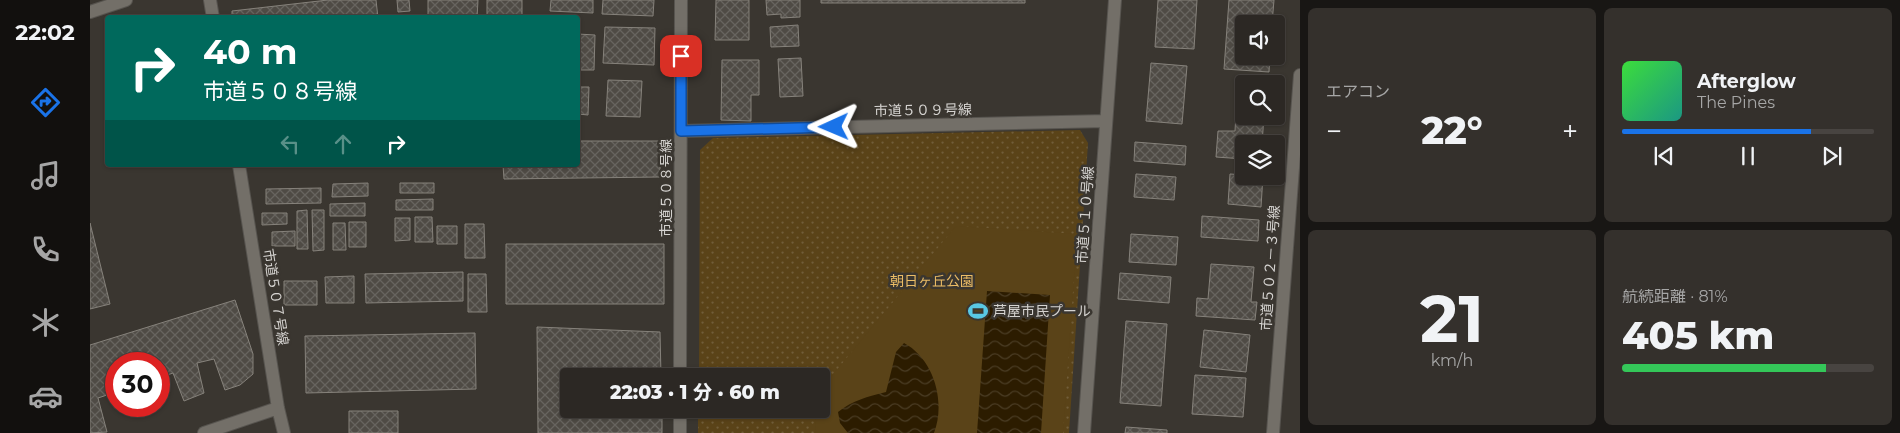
<!DOCTYPE html>
<html lang="ja">
<meta charset="utf-8">
<style>
body{margin:0;font-family:Montserrat,"Noto Sans JP",sans-serif;background:#34302c;color:#f1f3f6;height:100vh;display:flex;flex-direction:column;font-size:19px;white-space:nowrap}
*{box-sizing:border-box;margin:0}
p{font-size:16px;color:#a6a6a6}
.icon{flex:none;width:28px;height:28px;fill:none;stroke:currentColor;stroke-width:2;stroke-linecap:round;stroke-linejoin:round}
.map{position:relative;flex:1;overflow:hidden}
.drawer{display:flex;flex-direction:column;gap:8px;padding:8px;background:#181614;width:600px}
.drawer>*{flex:none}
.top-card{position:absolute;left:15px;top:15px;width:475px;height:152px;border-radius:5px;box-shadow:0 1px 4px #0004,0 0 0 1px #484441;background:#00695c;color:#fff;overflow:hidden}
.controls{position:absolute;left:1145px;top:15px;display:grid;gap:10px}
.controls a{display:grid;place-items:center;width:50px;height:50px;border-radius:5px;background:#2c2824;box-shadow:0 1px 4px #0004,0 0 0 1px #484441;font-size:25px}
.speed{position:absolute;left:15px;top:352px;display:flex;gap:10px;font-size:25px;font-weight:700;text-align:center}
.speed>*{display:grid;place-content:center;width:65px;height:65px;border-radius:50%;background:#2c2824;box-shadow:0 1px 4px #0004,0 0 0 1px #484441;line-height:1}
.speed .limit{border:8px solid #d22;background:#fff;color:#111}
.pin{position:absolute;display:grid;place-items:center;width:42px;height:42px;color:#fff;margin:-21px;border-radius:10px;box-shadow:0 2px 8px #0006}
.me{position:absolute;width:55px;margin:-28px;rotate:269deg;stroke-linejoin:round;filter:drop-shadow(0 0 4px #0008)}
.turn{display:flex;align-items:center;gap:18px;height:105px;padding:0 15px;font-size:22px}
.turn .icon{width:65px;height:65px;stroke-width:2.5}
.turn b{display:block;font-size:35px;line-height:42px}
.lanes{display:flex;align-items:center;height:48px;padding:0 15px;background:#0003;justify-content:center;gap:25px;direction:ltr}
.lanes .off{opacity:.35}
.big{font-size:38px;font-weight:800;line-height:1.1}
.drawer .tile{flex:1;display:flex;flex-direction:column;justify-content:center;gap:8px;min-width:0;padding:0 18px;border-radius:8px;background:#34302c}
.drawer .dial{align-items:center;gap:0}
.dial b{font-size:65px;line-height:1}
.song{display:flex;align-items:center;gap:15px}
.cover{width:60px;height:60px;border-radius:8px;background:linear-gradient(135deg,hsl(120 70% 55%),hsl(170 70% 35%))}
.played{height:5px;border-radius:2px;background:linear-gradient(90deg,#1a73e8 75%,#484441 75%)}
.keys{display:flex;justify-content:space-around;direction:ltr}
.heat{display:flex;justify-content:space-between;align-items:center;font-size:28px;direction:ltr}
.charge{height:8px;border-radius:4px;background:linear-gradient(90deg,#34c759 81%,#484441 0)}
.drawer .tiles{flex:1;display:grid;gap:8px;grid-template-columns:repeat(2,1fr)}
.trip{position:absolute;left:470px;top:368px;width:270px;height:50px;border-radius:5px;background:#2c2824;box-shadow:0 1px 4px #0004,0 0 0 1px #484441;font-weight:800;line-height:50px;text-align:center}
main{display:flex;flex:1;min-height:0}
.dock{display:flex;flex-direction:column;width:90px;justify-content:space-around;align-items:center;background:#12100e;color:#a6a6a6}
.dock .icon{width:35px;height:35px}
.dock .selected{color:#1a73e8}
.dock b{font-size:22px;color:#f1f3f6}
.map>svg:first-child{display:block}
</style>
<main>
<nav class="dock">
<b>22:02</b>
<svg class="icon selected" aria-label="directions" viewBox="0 0 24 24"><path d="M12 3l9 9-9 9-9-9zM9 14v-3h6M13 9l2 2-2 2"/></svg>
<svg class="icon" aria-label="music" viewBox="0 0 24 24"><path d="M9 18V5l10-2v13"/><circle cx="6" cy="18" r="3"/><circle cx="16" cy="16" r="3"/></svg>
<svg class="icon" aria-label="phone" viewBox="0 0 24 24"><path d="M5 4h4l2 5-3 2q2 4 5 5l2-3 5 2v4C11 20 4 13 5 4z"/></svg>
<svg class="icon" aria-label="climate" viewBox="0 0 24 24"><path d="M12 3v18M4 7l16 10M4 17L20 7"/></svg>
<svg class="icon" aria-label="car" viewBox="0 0 24 24"><path d="M5 17H2v-5l4-1 3-4h7l3 4 3 1v5h-3M9 17h6M6 11h13"/><circle cx="7" cy="17" r="2"/><circle cx="17" cy="17" r="2"/></svg>
</nav>
<div class="map">
<svg width="1210" height="433" viewBox="0 0 1210 433">
<defs>
<pattern id="grass-dots" width="8" height="8" patternUnits="userSpaceOnUse" patternTransform="scale(1.25)"><rect width="8" height="8" fill="#5a4318"/><path d="M2 2h.1M6 6h.1" fill="none" stroke="#715d39" stroke-width="1.8" stroke-linecap="round"/></pattern>
<pattern id="water-waves" width="16" height="10" patternUnits="userSpaceOnUse" patternTransform="scale(1.25)"><rect width="16" height="10" fill="#2c1c00"/><path d="M0 5q4-4 8 0t8 0" fill="none" stroke="#4a3c24"/></pattern>
<pattern id="building-cross-hatch" width="8" height="8" patternUnits="userSpaceOnUse" patternTransform="scale(1.25)"><rect width="8" height="8" fill="#4f4b45"/><path d="M0 0l8 8M0 8l8-8" fill="none" stroke="#67645f"/></pattern>
</defs>
<rect width="100%" height="100%" fill="#3a3630"/>
<path fill="url(#grass-dots)" d="M990,130L998,143L979,433H608V409H731V376H609L610,150L623,138Z"/>
<path fill="#5a4318" d="M866,226L987,234L973,433H726L725,409H731V389Z"/>
<path fill="url(#water-waves)" d="M897,291L960,295L951,433H887Z
M814,343C844,359 856,402 844,433H758L750,423L748,412C763,400 777,397 796,392L806,352Z"/>
<path fill="url(#building-cross-hatch)" stroke="#86827b" d="M238,0H286L288,18H142V11Z
M307,0H319L320,11L308,12Z
M338,0H388L387,18H338Z
M397,0H432V18H397Z
M461,0H503V13L460,11Z
M513,0H564L563,16L512,14Z
M626,0H659V40H625Z
M676,0H710V17L691,18V14L677,15Z
M731,0H935V3H731Z
M1068,0H1107L1104,49L1065,47Z
M1139,0H1184L1182,24H1154V56H1180L1179,72L1134,69Z
M708,25L709,46L681,47L680,27Z
M515,27L565,28L564,65L513,63Z
M488,34L505,35L504,70H488Z
M711,58L713,96L690,97L688,59Z
M632,60H669V95H661V121L631,120Z
M1061,63L1097,66L1092,124L1056,121Z
M518,80L552,81L550,117L516,116Z
M488,87H499L498,115L488,114Z
M1147,93L1154,94V116H1174L1172,144H1154V159L1126,157L1128,131H1145Z
M488,141H570V177L414,179L413,165H488Z
M1045,142L1096,146L1095,165L1044,161Z
M1046,174L1086,177L1084,200L1044,197Z
M1140,174L1173,176L1171,207L1138,204Z
M278,183V196L242,197L243,184Z
M310,183H344V193H310Z
M231,188V203L176,204V189Z
M343,199V210H306V200Z
M275,203V216H240V204Z
M217,210L218,249H207V211Z
M222,210H234V250L223,251Z
M172,213H197V224L172,225Z
M1112,216L1169,220L1168,241L1111,237Z
M325,217H342L343,242H325Z
M305,218H320V240L305,241Z
M259,222H276V247H259Z
M0,223L20,304L0,309Z
M243,223H255L256,250H243Z
M375,224H394L395,258H375Z
M347,226H367V244H347Z
M205,231V246H182V232Z
M1041,234L1088,237L1086,265L1039,262Z
M416,244H574V304H416Z
M1121,264L1164,267L1161,302H1167L1165,320L1106,316L1107,298L1118,299Z
M373,272V301L276,303L275,274Z
M1030,273L1081,277L1079,303L1028,299Z
M378,274H396L397,312H378Z
M264,276V303H236L235,277Z
M194,281H227V305H194Z
M145,300L163,354V374L150,385L135,390L124,359L107,363L114,393L94,401L83,373L69,378V364H26V392L8,398L17,432L0,433V345Z
M1036,321L1077,324L1071,406L1030,403Z
M447,327L570,332L571,376H479V409H572V433H448Z
M1114,330L1160,335L1156,372L1110,367Z
M385,333L386,389L216,393L215,336Z
M1105,375L1156,378L1153,417L1102,414Z
M259,411H308V433H259Z
M1036,427L1077,430V433H1035Z"/>
<g fill="none" stroke-linecap="round" stroke-linejoin="round">
<defs>
<path id="minor" d="M120,0L123,18
M0,12L36,0
M591,131L1016,121
M149,165L188,408L194,433
M590,376L591,0
M114,433L188,408
M590,433V409
M994,433L1025,0
M1183,433L1210,75"/>
</defs>
<use href="#minor" stroke="#57544f" stroke-width="14"/>
<use href="#minor" stroke="#736f68" stroke-width="12"/>
</g>
<g fill="none" stroke-linecap="round" stroke-linejoin="round">
<defs>
<path id="route" d="M591,56V131L744,127"/>
</defs>
<use href="#route" stroke="#114b97" stroke-width="12"/>
<use href="#route" stroke="#1a73e8" stroke-width="9"/>
</g>
<defs>
<symbol id="stadium-bare" viewBox="-9 -9 18 18"><path d="M0-5a6.5 5 0 1 0 0 10a6.5 5 0 1 0 0-10ZM-3.5-1.8h7v3.6h-7Z" fill="#59c8e4" stroke="#3a3630" stroke-width="2.5" paint-order="stroke"/></symbol>
</defs>
<g fill-rule="evenodd">
<use href="#stadium-bare" x="874" y="297" width="28" height="28"/>
</g>
<g text-anchor="middle" stroke-width="5" stroke-linejoin="round" paint-order="stroke">
<g font-size="14" fill="#d5d3d0" stroke="#3a3630">
<text transform="translate(833 110) rotate(-1)" y="5">市道５０９号線</text>
<text transform="translate(576 188) rotate(-90)" y="5">市道５０８号線</text>
<text transform="translate(995 215) rotate(-86)" y="5">市道５１０号線</text>
<text transform="translate(1180 268) rotate(-86)" y="5">市道５０２－３号線</text>
<text transform="translate(186 297) rotate(81)" y="5">市道５０７号線</text>
</g>
<g font-size="14" fill="#ebbc65" stroke="#3a3630">
<text x="842" y="286">朝日ヶ丘公園</text>
</g>
<g font-size="14" fill="#d5d3d0" stroke="#3a3630" text-anchor="start">
<text x="903" y="316">芦屋市民プール</text>
</g>
</g>
</svg>
<div class="controls">
<a><svg class="icon" aria-label="sound" viewBox="0 0 24 24"><path d="M4 9h4l5-4v14l-5-4H4zM17 9q2 3 0 6"/></svg></a>
<a><svg class="icon" aria-label="search" viewBox="0 0 24 24"><circle cx="10" cy="10" r="6"/><path d="M15 15l6 6"/></svg></a>
<a><svg class="icon" aria-label="layers" viewBox="0 0 24 24"><path d="M12 4l9 5-9 5-9-5zM3 14l9 5 9-5"/></svg></a>
</div>
<div class="speed"><div class="limit">30</div></div>
<div class="pin" style="left:591px;top:56px;background:#d93025"><svg class="icon" aria-label="arrive" viewBox="0 0 24 24"><path d="M6 21V4h12l-3 4 3 4H6"/></svg></div>
<svg class="me" style="left:744px;top:127px" viewBox="-20 -20 40 40"><path d="M0-17L14 15 0 8-14 15z" fill="#1a73e8" stroke="#fff" stroke-width="4"/></svg>
<div class="trip">22:03 · 1 分 · 60 m</div>
<div class="top-card">
<div class="turn"><svg class="icon" aria-label="right" viewBox="0 0 24 24"><path d="M7 20v-9h11M14 6l5 5-5 5"/></svg><div><b>40 m</b>市道５０８号線</div></div>
<div class="lanes"><svg class="icon off" aria-label="left" viewBox="0 0 24 24"><path d="M17 20v-9H6M10 6l-5 5 5 5"/></svg><svg class="icon off" aria-label="ahead" viewBox="0 0 24 24"><path d="M12 20V5M6 11l6-6 6 6"/></svg><svg class="icon" aria-label="right" viewBox="0 0 24 24"><path d="M7 20v-9h11M14 6l5 5-5 5"/></svg></div>
</div>
</div>
<section class="drawer">
<div class="tiles">
<div class="tile"><p>エアコン</p>
<div class="heat"><a>−</a><b class="big">22°</b><a>+</a></div>
</div>
<div class="tile">
<div class="song"><i class="cover"></i><div><b>Afterglow</b><p>The Pines</p></div></div>
<div class="played"></div>
<div class="keys"><svg class="icon" aria-label="previous" viewBox="0 0 24 24"><path d="M18 5L8 12l10 7zM5 5v14"/></svg><svg class="icon" aria-label="pause" viewBox="0 0 24 24"><path d="M8 5v14M16 5v14"/></svg><svg class="icon" aria-label="next" viewBox="0 0 24 24"><path d="M6 5l10 7-10 7zM19 5v14"/></svg></div>
</div>
<div class="tile dial"><b>21</b><p>km/h</p></div>
<div class="tile"><p>航続距離 · 81%</p><b class="big">405 km</b><div class="charge"></div></div>
</div>
</section>
</main>
